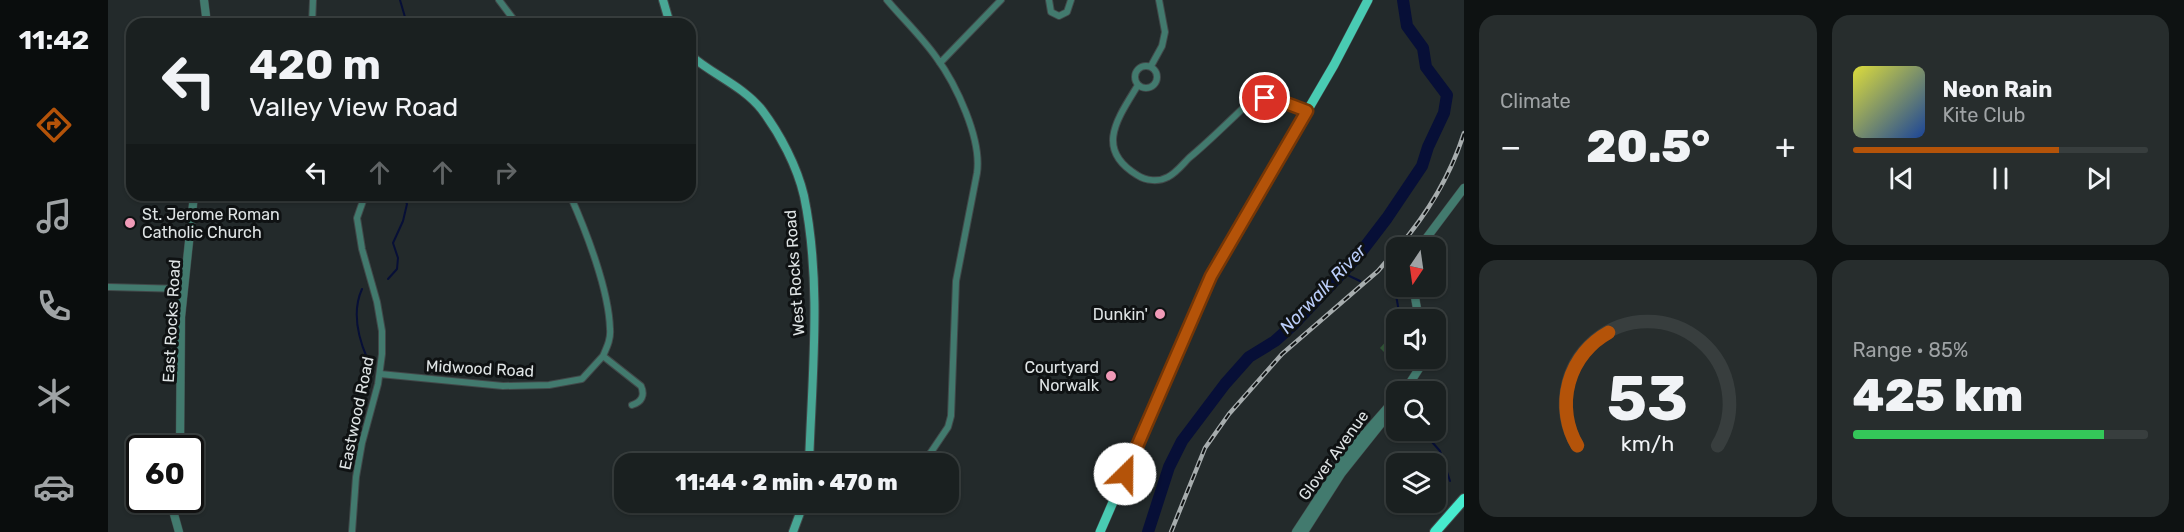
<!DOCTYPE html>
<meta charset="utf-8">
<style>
body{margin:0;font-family:Rubik,sans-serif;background:#272d2d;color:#f1f3f6;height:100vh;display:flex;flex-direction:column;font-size:22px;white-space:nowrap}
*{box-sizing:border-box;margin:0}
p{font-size:20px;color:#9fa3a5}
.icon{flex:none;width:33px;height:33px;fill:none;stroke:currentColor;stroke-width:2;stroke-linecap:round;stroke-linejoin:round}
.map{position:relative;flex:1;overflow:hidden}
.sheet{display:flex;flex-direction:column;gap:15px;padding:15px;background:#0e1212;width:720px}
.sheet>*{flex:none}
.banner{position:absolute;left:18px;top:18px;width:570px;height:183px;border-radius:18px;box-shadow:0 2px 4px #0004,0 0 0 2px #383e3e;background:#1a2020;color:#f1f3f6;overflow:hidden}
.needle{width:39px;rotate:193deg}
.fabs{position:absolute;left:1278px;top:237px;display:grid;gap:12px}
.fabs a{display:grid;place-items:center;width:60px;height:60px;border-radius:12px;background:#1a2020;box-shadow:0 2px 4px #0004,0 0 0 2px #383e3e;font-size:30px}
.speed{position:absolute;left:18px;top:435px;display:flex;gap:12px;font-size:30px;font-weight:700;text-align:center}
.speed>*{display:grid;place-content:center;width:78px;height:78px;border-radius:50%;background:#1a2020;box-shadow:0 2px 4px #0004,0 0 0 2px #383e3e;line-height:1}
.speed .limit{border:3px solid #111;border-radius:9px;background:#fff;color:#111}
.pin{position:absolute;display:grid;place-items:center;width:51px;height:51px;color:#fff;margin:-26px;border:3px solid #fff;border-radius:50%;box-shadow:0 2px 6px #0007}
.me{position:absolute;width:66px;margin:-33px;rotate:23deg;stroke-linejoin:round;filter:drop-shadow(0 0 4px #0008)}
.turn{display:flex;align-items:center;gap:21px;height:126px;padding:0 24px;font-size:27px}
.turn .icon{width:78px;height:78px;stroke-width:2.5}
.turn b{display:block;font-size:42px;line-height:51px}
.lanes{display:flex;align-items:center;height:57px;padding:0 24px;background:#0003;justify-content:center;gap:30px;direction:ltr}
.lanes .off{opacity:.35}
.big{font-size:45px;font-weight:800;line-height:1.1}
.sheet .widget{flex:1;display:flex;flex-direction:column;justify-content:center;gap:9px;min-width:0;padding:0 21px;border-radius:18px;background:#272d2d}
.sheet .dial{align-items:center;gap:0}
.dial svg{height:156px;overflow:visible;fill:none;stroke:#383e3e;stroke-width:7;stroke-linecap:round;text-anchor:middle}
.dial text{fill:#f1f3f6;stroke:none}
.song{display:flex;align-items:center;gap:18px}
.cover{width:72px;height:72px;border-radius:9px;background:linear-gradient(135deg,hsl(60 70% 55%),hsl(220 70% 35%))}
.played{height:6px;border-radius:3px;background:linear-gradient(90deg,#b45309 70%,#383e3e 70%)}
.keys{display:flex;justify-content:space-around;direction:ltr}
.heat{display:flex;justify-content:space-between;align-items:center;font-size:33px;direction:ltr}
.charge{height:9px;border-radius:4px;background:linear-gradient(90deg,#34c759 85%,#383e3e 0)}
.sheet .tiles{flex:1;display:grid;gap:15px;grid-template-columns:repeat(2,1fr)}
.trip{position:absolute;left:506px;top:453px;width:345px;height:60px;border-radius:18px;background:#1a2020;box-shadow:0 2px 4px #0004,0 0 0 2px #383e3e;font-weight:800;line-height:60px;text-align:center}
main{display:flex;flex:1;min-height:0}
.tabs{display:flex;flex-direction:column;width:108px;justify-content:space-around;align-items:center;background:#0a0d0d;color:#9fa3a5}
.tabs .icon{width:42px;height:42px}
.tabs .active{color:#b45309}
.tabs b{font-size:27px;color:#f1f3f6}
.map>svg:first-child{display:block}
</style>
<main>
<nav class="tabs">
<b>11:42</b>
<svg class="icon active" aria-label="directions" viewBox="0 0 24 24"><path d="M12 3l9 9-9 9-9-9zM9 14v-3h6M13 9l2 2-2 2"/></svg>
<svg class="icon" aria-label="music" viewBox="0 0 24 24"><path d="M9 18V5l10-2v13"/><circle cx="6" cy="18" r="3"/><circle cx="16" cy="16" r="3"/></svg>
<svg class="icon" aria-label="phone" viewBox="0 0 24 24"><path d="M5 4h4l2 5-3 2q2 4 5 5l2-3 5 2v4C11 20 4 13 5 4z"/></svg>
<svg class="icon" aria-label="climate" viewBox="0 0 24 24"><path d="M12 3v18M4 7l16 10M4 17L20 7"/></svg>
<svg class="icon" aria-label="car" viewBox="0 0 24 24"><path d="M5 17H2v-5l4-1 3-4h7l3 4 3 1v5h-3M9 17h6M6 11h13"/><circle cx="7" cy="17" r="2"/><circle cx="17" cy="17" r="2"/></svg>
</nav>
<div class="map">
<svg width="1356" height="532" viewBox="0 0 1356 532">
<defs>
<pattern id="park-tufts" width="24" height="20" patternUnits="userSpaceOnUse" patternTransform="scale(1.5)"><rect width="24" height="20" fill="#305436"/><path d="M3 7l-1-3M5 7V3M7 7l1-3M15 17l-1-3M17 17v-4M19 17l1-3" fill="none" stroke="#4e6c53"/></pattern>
</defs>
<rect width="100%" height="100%" fill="#232a2b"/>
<path fill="url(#park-tufts)" d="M1286,316L1290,319L1288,358L1299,359L1301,365L1294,370L1272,348C1279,341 1287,331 1279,321Z"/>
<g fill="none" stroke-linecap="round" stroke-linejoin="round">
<path stroke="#070f37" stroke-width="2" d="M292,0L299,24
M1233,272L1252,281
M280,279L289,269L290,258L285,243L295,221L299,204L294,195
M254,289C244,311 250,337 259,358
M1282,295H1288L1291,312L1297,320
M1308,358L1309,362
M1320,381L1331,398L1328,404
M1323,430L1324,442L1332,451L1342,481"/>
<path stroke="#070f37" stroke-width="12" d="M1040,532L1061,467L1074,441L1117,384L1141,357L1167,341L1186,324L1250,256L1279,218L1314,166L1320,147L1336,113L1339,95L1318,67L1315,48L1299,26L1295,0"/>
<defs>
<path id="minor" d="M391,0L409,24
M779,0C795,19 813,36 828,57C848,84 874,139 869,173L848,281L843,416L840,427L815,464
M941,0L943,12L951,16L959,12L963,0
M204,24L205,0
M550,24L560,21
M832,63L893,0
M1027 77a11 11 0 1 1 22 0a11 11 0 1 1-22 0Z
M1043,66L1054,46L1057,32L1051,0
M1030,85C1010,118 986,149 1029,175C1038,181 1051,182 1060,177C1068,173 1075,164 1081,158C1104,139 1124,118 1146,98L1170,100L1199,111
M462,195C478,231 501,290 502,329C503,339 499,347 495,356L533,386C537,395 534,402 524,405
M0,287L76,289
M272,374L395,386L441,385L474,379L495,356
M701,457L724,464
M244,532L248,477L254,443L270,384L274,354V331L269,302L254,249L249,218L257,195"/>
<path id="tertiary" d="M96,0L99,24
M1311,248L1356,188
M1305,286L1311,320
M1296,392L1314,364L1316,358
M72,448L73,317L86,195
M62,500L71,532
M1188,532L1239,454L1288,398
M1196,532L1233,474L1288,405"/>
<path id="secondary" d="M555,0L562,24
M582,55C605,75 635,86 654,110C672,134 689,166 696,196C714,283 704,375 701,464
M685,532L696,502"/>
<path id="primary" d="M992,532L1103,276L1226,65L1260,0"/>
<path id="motorway" d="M1327,532L1356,499"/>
</defs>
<use href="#minor" stroke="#414849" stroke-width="8"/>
<use href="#tertiary" stroke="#414849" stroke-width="9"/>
<use href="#secondary" stroke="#414849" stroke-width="10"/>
<use href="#primary" stroke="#414849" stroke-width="10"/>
<use href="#motorway" stroke="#414849" stroke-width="12"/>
<use href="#minor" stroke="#427a6e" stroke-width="6"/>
<use href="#tertiary" stroke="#427a6e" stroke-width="8"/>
<use href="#secondary" stroke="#48a795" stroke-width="8"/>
<use href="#primary" stroke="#49cbb3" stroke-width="9"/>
<use href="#motorway" stroke="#47ebce" stroke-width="10"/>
<defs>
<path id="rail" d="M1290,248C1320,213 1342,177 1356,133
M1063,532L1097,448L1121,414L1174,354L1270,271L1288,250"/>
</defs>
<use href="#rail" stroke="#a7adae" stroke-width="4.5"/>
<use href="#rail" stroke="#0f1213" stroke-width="2" stroke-dasharray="7" stroke-linecap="butt"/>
</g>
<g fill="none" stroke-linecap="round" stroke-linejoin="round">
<defs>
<path id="route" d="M1017,474L1103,276L1199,111L1170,100L1157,98"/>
</defs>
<use href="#route" stroke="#753606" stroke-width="15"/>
<use href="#route" stroke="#b45309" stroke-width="10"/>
</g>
<g fill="#f09ab7" stroke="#0f1213" stroke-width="2">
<circle cx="22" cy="223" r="6"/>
<circle cx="1052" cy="314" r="6"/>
<circle cx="1003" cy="376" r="6"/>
</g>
<g text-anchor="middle" stroke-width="6" stroke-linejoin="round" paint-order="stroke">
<g font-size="16" fill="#dfe4e5" stroke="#0f1213" text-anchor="end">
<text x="34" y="220" text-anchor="start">St. Jerome Roman<tspan x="34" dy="18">Catholic Church</tspan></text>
<text x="1040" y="320">Dunkin'</text>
<text x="991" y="373">Courtyard<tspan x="991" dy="18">Norwalk</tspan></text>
</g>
<g font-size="16" fill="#dfe4e5" stroke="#0f1213">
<text transform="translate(686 273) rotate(-94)" y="6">West Rocks Road</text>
<text transform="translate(63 321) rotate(-87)" y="6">East Rocks Road</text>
<text transform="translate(372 368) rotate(3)" y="6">Midwood Road</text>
<text transform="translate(248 413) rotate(-78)" y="6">Eastwood Road</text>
<text transform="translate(1225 455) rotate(-54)" y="6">Glover Avenue</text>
</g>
<g font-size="18" font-style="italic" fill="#bbcdf9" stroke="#0f1213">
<text transform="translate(1215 289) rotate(-46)" y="6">Norwalk River</text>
</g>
</g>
</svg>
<div class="fabs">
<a><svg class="needle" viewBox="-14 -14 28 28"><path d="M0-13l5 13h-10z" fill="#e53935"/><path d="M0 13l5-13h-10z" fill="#9fa3a5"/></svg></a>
<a><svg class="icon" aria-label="sound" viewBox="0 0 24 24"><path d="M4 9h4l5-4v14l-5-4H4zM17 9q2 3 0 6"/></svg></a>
<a><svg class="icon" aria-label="search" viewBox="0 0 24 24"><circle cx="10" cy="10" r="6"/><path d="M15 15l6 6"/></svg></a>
<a><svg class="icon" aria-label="layers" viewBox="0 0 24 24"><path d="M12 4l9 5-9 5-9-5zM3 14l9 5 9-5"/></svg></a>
</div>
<div class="speed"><div class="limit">60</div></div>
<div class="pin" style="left:1157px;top:98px;background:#d93025"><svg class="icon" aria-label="arrive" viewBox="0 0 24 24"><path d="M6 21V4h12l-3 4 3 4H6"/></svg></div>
<svg class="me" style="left:1017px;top:474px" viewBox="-20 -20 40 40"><circle r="19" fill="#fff"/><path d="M0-13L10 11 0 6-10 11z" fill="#b45309"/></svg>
<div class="trip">11:44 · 2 min · 470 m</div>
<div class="banner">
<div class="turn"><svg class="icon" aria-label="left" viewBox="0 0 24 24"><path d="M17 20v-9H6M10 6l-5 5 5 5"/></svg><div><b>420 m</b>Valley View Road</div></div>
<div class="lanes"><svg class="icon" aria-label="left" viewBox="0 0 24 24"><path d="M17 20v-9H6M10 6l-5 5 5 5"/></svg><svg class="icon off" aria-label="ahead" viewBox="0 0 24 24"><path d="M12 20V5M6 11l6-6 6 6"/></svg><svg class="icon off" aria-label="ahead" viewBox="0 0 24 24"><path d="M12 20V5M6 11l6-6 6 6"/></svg><svg class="icon off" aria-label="right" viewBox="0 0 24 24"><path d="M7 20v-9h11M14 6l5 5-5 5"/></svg></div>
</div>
</div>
<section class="sheet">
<div class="tiles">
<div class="widget"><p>Climate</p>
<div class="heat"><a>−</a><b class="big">20.5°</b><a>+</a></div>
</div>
<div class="widget">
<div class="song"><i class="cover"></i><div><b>Neon Rain</b><p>Kite Club</p></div></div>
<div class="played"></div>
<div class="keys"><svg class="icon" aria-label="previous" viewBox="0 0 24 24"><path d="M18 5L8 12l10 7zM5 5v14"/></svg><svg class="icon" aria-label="pause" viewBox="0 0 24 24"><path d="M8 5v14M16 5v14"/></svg><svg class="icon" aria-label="next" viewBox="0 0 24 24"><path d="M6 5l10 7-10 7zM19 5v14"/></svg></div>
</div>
<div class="widget dial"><svg viewBox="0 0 100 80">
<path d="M14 69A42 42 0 1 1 86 69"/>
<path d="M14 69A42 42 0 0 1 30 11" stroke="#b45309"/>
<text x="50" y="56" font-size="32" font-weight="700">53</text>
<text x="50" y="72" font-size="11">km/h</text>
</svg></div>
<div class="widget"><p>Range · 85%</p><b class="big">425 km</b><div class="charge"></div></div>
</div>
</section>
</main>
